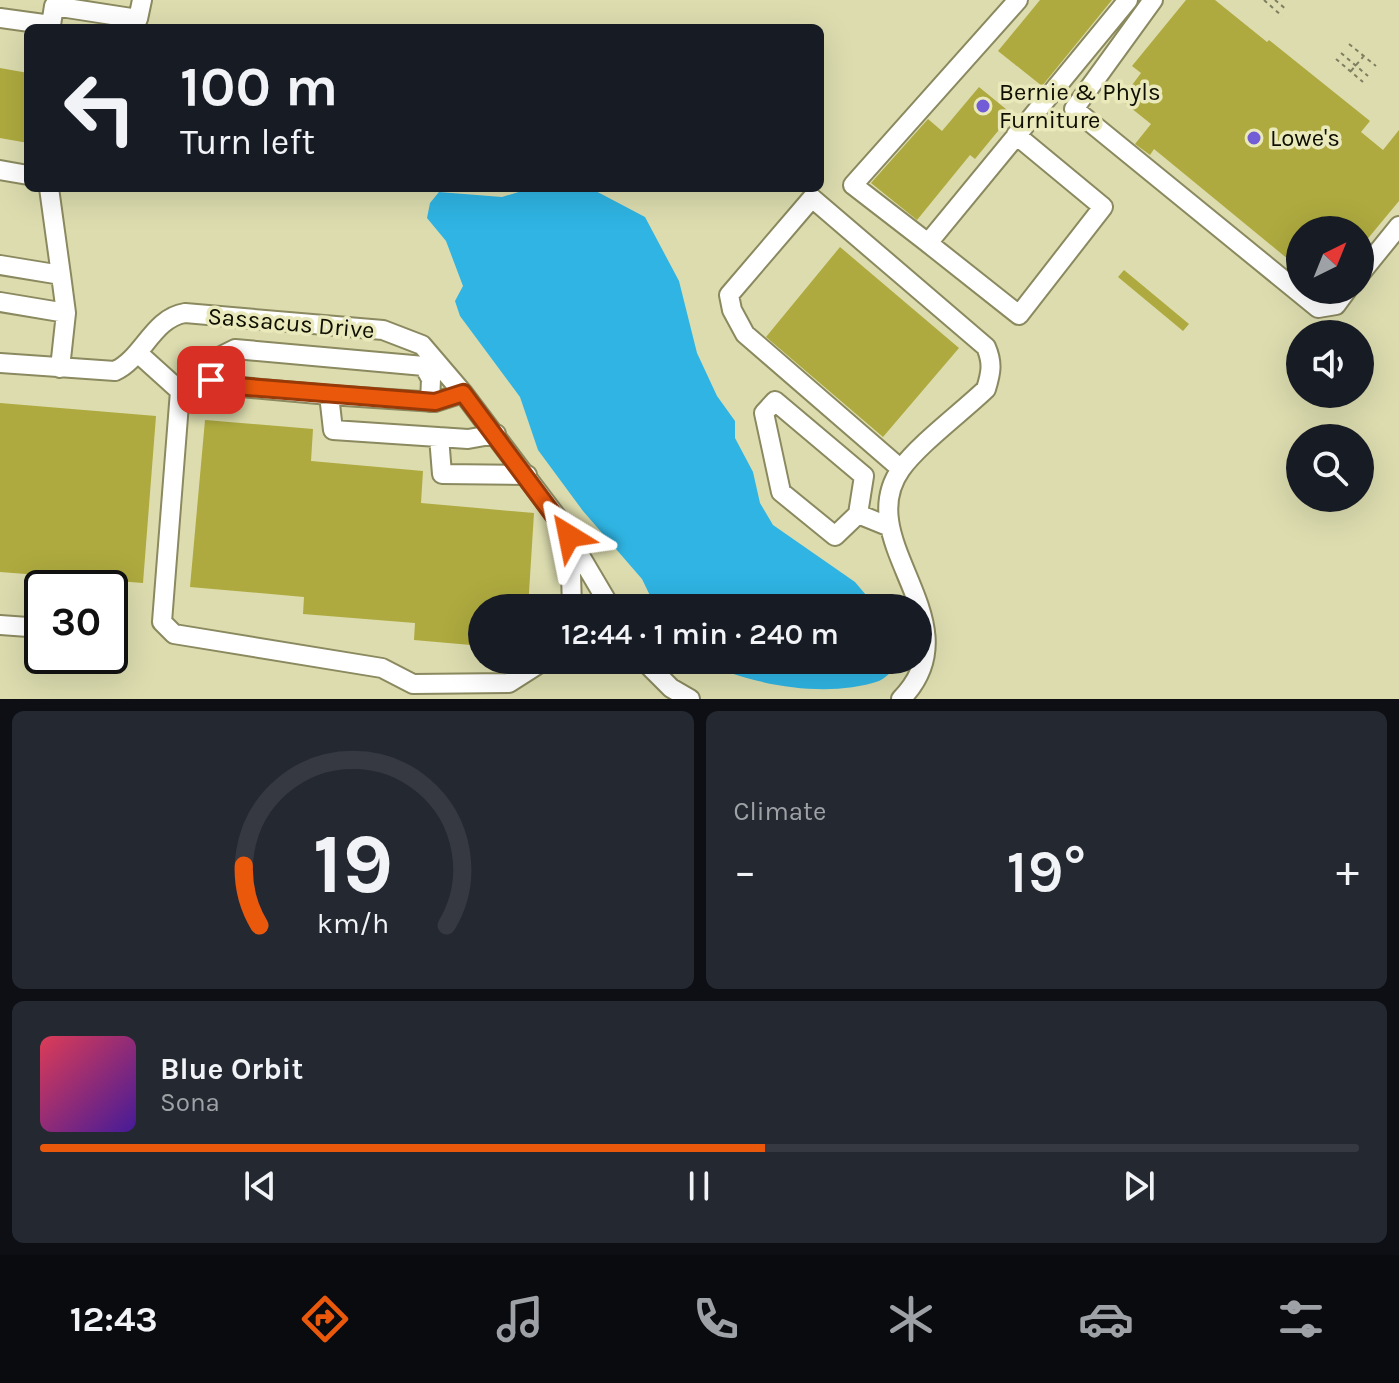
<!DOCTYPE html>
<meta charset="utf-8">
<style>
body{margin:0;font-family:Karla,sans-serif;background:#242831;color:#f1f3f6;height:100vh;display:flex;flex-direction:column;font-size:30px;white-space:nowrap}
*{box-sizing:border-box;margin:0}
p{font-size:26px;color:#9ea1a6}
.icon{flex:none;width:44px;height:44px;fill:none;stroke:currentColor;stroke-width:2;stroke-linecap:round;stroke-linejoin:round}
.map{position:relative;height:699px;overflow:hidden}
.drawer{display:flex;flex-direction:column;gap:12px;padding:12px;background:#0d0f14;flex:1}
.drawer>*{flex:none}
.top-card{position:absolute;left:24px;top:24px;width:800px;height:168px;border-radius:12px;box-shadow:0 8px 32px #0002;background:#171b24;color:#f1f3f6;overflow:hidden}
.needle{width:52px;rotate:43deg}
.tools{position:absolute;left:1286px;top:216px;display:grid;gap:16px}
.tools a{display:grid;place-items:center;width:88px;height:88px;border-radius:50%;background:#171b24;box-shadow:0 8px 32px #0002;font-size:40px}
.speed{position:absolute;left:24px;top:570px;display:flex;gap:16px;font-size:40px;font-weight:700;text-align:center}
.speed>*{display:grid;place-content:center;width:104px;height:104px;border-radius:50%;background:#171b24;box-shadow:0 8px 32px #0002;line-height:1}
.speed .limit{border:4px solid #111;border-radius:12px;background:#fff;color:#111}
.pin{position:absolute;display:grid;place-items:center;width:68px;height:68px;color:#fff;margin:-34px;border-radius:16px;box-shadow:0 4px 12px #0006}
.me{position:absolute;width:88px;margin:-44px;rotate:325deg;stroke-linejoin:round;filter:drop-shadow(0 0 6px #0008)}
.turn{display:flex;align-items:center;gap:28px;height:168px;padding:0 24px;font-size:36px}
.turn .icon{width:104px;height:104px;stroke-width:2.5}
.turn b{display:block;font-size:56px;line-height:68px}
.big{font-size:60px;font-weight:600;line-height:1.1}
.drawer .widget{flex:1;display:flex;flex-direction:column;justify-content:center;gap:12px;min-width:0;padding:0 28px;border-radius:12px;background:#242831}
.drawer .dial{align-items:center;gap:0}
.dial svg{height:208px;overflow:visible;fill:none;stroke:#363941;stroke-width:7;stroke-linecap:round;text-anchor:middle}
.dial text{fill:#f1f3f6;stroke:none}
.song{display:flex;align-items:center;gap:24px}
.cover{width:96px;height:96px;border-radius:12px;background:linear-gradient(135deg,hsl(350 70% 55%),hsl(260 70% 35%))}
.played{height:8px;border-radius:4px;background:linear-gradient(90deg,#ea580c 55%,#363941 55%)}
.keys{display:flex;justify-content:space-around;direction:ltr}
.heat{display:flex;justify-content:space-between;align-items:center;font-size:44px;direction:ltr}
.drawer .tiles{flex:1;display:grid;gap:12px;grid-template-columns:1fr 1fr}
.widget:last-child{grid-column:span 2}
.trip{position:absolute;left:468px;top:594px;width:464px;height:80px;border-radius:40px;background:#171b24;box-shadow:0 8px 32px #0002;font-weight:600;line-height:80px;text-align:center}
.tabs{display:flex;height:128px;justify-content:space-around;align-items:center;background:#090b0e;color:#9ea1a6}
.tabs .icon{width:56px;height:56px}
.tabs .selected{color:#ea580c}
.tabs b{font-size:36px;color:#f1f3f6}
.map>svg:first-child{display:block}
</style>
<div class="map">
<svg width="1399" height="699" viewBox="0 0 1399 699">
<rect width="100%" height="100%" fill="#dcdcaf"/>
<path fill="#2fb4e3" d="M532,188H590L645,217L679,281L697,353L717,396L735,421V438L753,472L760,503L773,525L855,582L877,608H656L642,579L583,511L538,450L520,397L460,316L455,301L463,286L446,241L427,218L430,203L439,192L502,197Z
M699,660H902C895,667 888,677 879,681C825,699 750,685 699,660Z"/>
<path fill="#aeaa3f" d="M1040,0H1112L1042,86L998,51Z
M1186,0H1215L1267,42L1269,40L1370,121L1361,132L1383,150L1399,130V201L1360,248V230H1300V269L1154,149L1150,155L1135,144L1151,124L1121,100L1141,73L1132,66Z
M0,68L28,73V143L0,138Z
M979,87L1012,114L975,159L970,155L917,220L871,183L928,119L942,131Z
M840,247L959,348L883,437L766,337Z
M1124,270L1189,324L1183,331L1118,277Z
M0,403L156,416L143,583L0,572Z
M205,420L313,429L311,461L423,471L421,503L534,513L528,608H482V646L414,640L415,623L303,614L304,597L190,587Z"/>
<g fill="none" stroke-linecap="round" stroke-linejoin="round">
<defs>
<path id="minor" d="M1018,0L853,185L928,243L1128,0
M1153,0L1074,109L1318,308L1336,305L1347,290
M0,18L51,25L54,6L138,19L142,0
M0,170L28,175
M928,243L1019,315L1103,207L1016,135
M0,265L61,275L49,188
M1360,274L1399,226
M61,275L66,313
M0,302L66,313L60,368
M139,354L180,391L162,622L174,634L382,668L413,684L509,683L545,660
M0,363L115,371C143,358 153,318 185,313L383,330L422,345L463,393L559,520L611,608
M211,384L215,359L235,349L424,366L431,379L430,402
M180,391L208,384L329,395L333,430L468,439L496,434
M329,395L435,402L463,393
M439,437L442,474L527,475
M858,514L835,536L781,492L764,413L775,401L864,476L858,514L890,527
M570,539L572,608
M0,625L42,628
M110,634H113
M643,660L671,688L690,699
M901,699C977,622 849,542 901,469C919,444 962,412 986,389C991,373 993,363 986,347L812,198L729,295L732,310L745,334L901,469"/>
</defs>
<use href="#minor" stroke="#8a895f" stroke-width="22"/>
<path stroke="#7e7e60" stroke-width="2" stroke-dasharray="4 4" stroke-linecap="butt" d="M1264,0L1282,16
M1275,0L1287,10
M1349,44L1376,66
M1341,53L1368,76
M1336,59L1363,82
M1351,71L1363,57"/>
<use href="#minor" stroke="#fff" stroke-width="18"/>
</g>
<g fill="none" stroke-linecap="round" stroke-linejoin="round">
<defs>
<path id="route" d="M211,380V384L435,402L463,393L569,536"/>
</defs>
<use href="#route" stroke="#983908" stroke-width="20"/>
<use href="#route" stroke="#ea580c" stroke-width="14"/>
</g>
<g fill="#725dd7" stroke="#e9e9bb" stroke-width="3">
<circle cx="983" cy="106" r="8"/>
<circle cx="1254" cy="138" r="8"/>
</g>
<g text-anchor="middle" stroke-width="7" stroke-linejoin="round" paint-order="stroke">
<g font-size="24" fill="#0e0e01" stroke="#e9e9bb" text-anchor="start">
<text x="999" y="100">Bernie &amp; Phyls<tspan x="999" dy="28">Furniture</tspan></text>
<text x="1270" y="146">Lowe's</text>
</g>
<g font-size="24" fill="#0e0e01" stroke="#e9e9bb">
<text transform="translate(291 323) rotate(5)" y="8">Sassacus Drive</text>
</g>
</g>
</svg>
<div class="tools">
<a><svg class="needle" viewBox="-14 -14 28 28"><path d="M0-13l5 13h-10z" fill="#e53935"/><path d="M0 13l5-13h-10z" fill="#9ea1a6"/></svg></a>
<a><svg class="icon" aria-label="sound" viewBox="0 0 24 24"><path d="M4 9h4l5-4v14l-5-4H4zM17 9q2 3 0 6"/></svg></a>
<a><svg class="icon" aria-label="search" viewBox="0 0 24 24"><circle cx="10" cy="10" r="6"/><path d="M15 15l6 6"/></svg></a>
</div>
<div class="speed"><div class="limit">30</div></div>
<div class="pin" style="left:211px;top:380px;background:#d93025"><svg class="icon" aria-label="arrive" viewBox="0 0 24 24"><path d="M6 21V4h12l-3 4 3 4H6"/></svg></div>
<svg class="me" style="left:569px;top:536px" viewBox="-20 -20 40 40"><path d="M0-17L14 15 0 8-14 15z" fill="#ea580c" stroke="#fff" stroke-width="4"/></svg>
<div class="trip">12:44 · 1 min · 240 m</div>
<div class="top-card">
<div class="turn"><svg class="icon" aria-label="left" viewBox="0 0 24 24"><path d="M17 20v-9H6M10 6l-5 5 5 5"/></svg><div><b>100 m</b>Turn left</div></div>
</div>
</div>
<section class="drawer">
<div class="tiles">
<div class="widget dial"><svg viewBox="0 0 100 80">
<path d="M14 69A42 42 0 1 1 86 69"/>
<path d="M14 69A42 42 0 0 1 8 46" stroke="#ea580c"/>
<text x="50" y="56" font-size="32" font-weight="700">19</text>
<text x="50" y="72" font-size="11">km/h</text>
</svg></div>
<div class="widget"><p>Climate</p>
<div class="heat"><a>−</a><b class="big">19°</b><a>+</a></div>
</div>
<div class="widget">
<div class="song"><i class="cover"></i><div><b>Blue Orbit</b><p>Sona</p></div></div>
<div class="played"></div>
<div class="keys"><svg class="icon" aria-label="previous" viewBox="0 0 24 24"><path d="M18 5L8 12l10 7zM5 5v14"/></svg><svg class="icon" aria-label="pause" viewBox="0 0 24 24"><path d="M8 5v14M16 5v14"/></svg><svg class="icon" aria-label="next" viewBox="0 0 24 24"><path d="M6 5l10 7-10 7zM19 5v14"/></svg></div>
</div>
</div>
</section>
<nav class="tabs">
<b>12:43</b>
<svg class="icon selected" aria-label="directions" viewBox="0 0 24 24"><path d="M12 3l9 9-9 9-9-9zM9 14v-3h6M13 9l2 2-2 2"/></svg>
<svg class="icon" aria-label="music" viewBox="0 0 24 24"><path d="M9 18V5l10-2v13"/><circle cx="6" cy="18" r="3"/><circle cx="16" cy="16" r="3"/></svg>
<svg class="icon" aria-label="phone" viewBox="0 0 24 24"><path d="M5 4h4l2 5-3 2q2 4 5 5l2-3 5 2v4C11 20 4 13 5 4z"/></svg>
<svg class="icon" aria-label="climate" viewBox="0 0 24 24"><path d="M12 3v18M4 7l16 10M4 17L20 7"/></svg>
<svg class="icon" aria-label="car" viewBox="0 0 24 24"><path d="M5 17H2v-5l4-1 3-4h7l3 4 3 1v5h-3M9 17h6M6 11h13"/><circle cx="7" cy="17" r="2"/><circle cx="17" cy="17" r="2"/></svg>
<svg class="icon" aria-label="filters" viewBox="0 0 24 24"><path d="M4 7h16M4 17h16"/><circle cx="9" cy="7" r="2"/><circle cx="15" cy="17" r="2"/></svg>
</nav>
